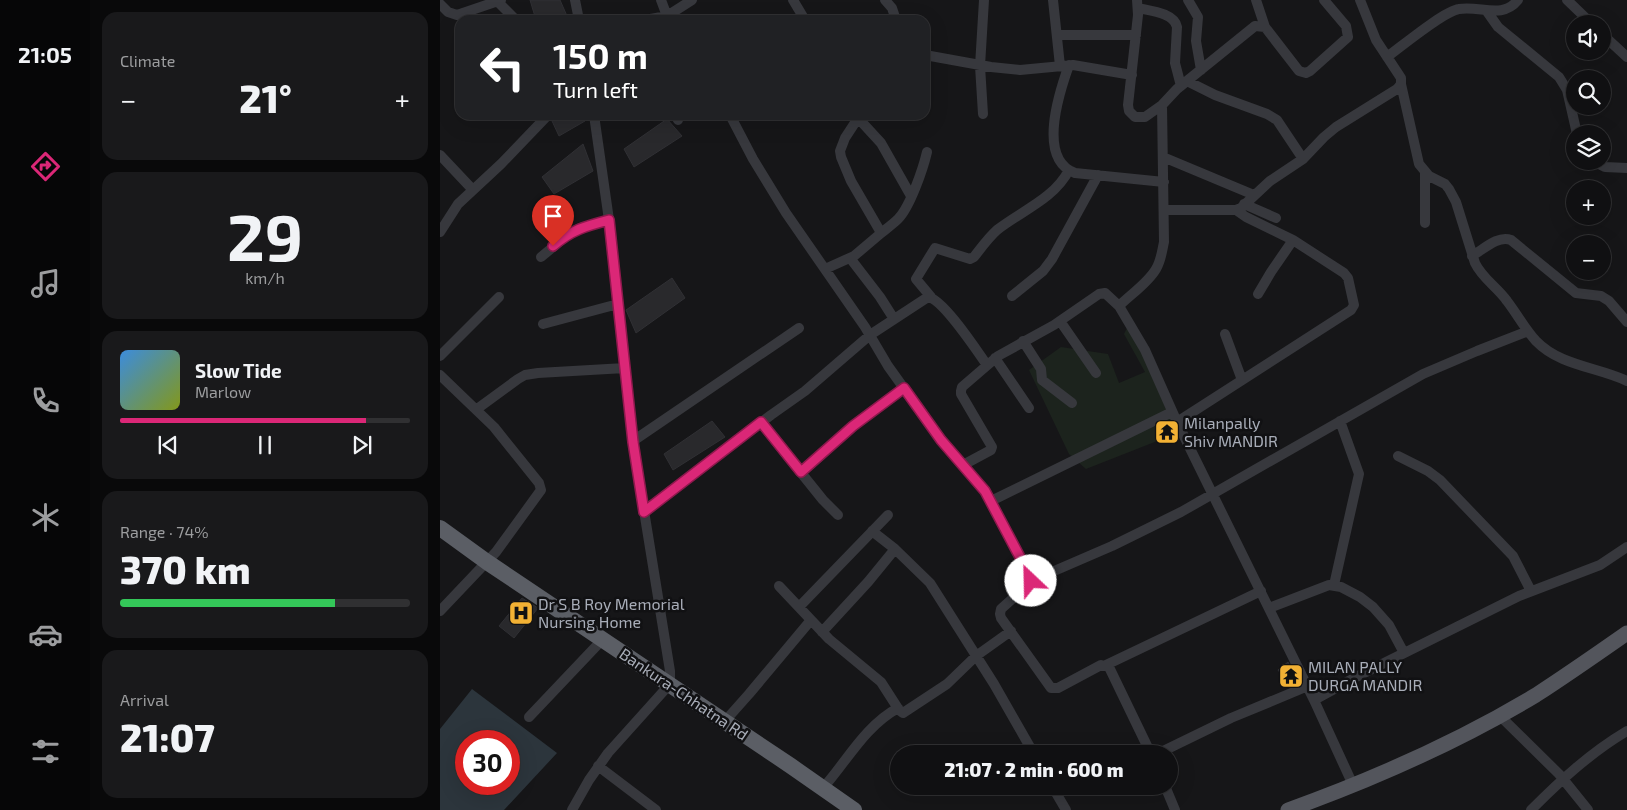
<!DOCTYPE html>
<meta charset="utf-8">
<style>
body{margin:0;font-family:"Exo 2",sans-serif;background:#19191b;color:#f1f3f6;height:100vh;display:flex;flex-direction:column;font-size:19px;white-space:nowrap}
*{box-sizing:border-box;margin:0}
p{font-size:16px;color:#9c9d9f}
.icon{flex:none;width:28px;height:28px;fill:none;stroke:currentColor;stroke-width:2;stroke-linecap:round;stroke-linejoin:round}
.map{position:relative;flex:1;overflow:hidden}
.drawer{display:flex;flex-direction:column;gap:12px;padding:12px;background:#09090a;width:350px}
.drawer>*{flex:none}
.guide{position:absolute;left:15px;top:15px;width:475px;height:105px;border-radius:15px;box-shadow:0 5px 20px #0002,0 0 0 1px #303032;background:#202124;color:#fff;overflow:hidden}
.controls{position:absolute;left:1126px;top:15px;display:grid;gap:10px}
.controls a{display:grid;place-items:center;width:45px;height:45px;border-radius:50%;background:#101012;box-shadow:0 5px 20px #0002,0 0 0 1px #303032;font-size:25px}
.speed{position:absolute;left:15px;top:730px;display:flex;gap:10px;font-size:25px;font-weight:700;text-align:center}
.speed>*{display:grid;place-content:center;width:65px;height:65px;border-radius:50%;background:#101012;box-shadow:0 5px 20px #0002,0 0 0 1px #303032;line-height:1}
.speed .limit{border:8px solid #d22;background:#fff;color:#111}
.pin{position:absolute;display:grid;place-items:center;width:42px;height:42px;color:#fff;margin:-51px -21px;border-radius:50% 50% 50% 0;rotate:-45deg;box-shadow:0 0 5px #0007}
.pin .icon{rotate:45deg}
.me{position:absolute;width:55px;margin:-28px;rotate:336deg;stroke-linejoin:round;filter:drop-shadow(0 0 4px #0008)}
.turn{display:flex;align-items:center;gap:18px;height:105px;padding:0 15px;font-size:22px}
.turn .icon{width:65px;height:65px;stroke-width:2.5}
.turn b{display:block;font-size:35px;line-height:42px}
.big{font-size:38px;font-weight:800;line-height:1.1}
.drawer .widget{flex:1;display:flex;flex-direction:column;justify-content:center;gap:8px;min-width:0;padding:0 18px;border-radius:15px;background:#19191b}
.drawer .dial{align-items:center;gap:0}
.dial b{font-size:65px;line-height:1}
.song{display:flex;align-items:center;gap:15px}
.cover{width:60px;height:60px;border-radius:8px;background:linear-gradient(135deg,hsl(210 70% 55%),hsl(70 70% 35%))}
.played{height:5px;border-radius:2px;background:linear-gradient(90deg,#db2777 85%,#303032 85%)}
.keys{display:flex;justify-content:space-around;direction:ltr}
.heat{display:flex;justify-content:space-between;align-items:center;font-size:28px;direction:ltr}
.charge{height:8px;border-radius:4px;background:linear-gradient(90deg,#34c759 74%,#303032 0)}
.trip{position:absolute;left:450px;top:745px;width:288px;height:50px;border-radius:25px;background:#101012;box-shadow:0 5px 20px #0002,0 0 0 1px #303032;font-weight:800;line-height:50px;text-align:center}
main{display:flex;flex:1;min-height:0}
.dock{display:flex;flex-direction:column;width:90px;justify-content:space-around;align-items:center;background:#060607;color:#9c9d9f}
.dock .icon{width:35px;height:35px}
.dock .selected{color:#db2777}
.dock b{font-size:22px;color:#f1f3f6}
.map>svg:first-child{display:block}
</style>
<main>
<nav class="dock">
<b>21:05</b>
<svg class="icon selected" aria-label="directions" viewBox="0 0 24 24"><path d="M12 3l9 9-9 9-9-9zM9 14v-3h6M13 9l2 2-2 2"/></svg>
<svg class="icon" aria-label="music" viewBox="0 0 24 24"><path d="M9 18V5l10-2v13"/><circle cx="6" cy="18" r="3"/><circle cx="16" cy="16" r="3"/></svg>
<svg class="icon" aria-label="phone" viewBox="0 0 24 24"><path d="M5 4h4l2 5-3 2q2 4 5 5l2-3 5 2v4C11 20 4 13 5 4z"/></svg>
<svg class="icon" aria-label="climate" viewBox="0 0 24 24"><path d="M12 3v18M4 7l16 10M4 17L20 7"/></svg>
<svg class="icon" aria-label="car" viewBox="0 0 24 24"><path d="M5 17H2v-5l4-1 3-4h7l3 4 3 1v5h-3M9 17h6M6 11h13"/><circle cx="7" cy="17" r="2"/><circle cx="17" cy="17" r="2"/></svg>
<svg class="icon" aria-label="filters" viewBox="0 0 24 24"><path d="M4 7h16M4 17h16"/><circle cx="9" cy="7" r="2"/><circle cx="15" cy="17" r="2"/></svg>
</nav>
<section class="drawer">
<div class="widget"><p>Climate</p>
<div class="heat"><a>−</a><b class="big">21°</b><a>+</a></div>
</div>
<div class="widget dial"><b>29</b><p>km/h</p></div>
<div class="widget">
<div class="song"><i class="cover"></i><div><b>Slow Tide</b><p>Marlow</p></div></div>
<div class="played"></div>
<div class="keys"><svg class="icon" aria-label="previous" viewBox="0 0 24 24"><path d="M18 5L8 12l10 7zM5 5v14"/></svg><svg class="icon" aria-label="pause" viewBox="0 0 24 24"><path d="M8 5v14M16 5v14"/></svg><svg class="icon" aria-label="next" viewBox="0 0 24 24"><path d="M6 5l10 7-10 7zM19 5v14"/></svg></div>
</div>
<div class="widget"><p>Range · 74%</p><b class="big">370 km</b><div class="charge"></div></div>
<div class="widget"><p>Arrival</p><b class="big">21:07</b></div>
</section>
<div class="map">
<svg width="1187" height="810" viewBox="0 0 1187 810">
<rect width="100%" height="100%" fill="#161618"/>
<path fill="#1c231d" d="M689,324L717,366L734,424L735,434L646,469L629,454L589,370L621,347L668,354L679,383L705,372L684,334Z"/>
<path fill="#2c353c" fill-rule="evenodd" d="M32,689L117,753L64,810H0V729ZM69,741V784H26V741Z"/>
<path fill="#29292c" stroke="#303034" d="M90,0H120L127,16L111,20H96Z
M118,115H141L145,121L119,136L112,121Z
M227,119L242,136L194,167L184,149Z
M143,144L153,171L114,194L102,177Z
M232,278L245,298L196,333L186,310Z
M272,421L285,437L233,470L224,454Z
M82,598L98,608L74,638L59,626Z
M848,662L858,683L850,686L838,670Z"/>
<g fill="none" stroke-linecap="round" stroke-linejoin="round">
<path stroke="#37383d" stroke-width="10" d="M135,0L139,20
M221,0L227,16L252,0
M353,0L365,20
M445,0L452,8L456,20
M613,0L620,66
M697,0L698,15L688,105L689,111L695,117H705L722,105L737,89L815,26L825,27L859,71L866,73L870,71L908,37L906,26L884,0
M748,0L758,17L756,41L761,70
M816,0L825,27
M1127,0L1152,24
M57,1L76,20
M0,4L8,12L17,15L61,0
M698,8C711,11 734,13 737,27L735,63L741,86
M1046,10L1058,27L1119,77L1127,90L1137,134
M205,20L227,16L231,20
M1162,34L1187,57
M617,35H696
M485,55L551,67L580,70L633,65L692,75
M947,57C962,46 1004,11 1019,9C1040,5 1062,20 1078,0
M629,65C619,93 597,159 635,173L724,182
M747,81L775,95L827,114L837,120L863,159
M961,84L979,164L989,176L1005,184L1009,189L1016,202L1035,263C1042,278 1057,287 1067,301C1077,314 1085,329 1096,341C1120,366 1158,367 1187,381
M543,114L540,66L544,0
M235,115L238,120
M290,115L313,159L346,213L425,327L448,366L501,440L545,491L591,578L589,584L561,609L560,614L561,618L611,688H618L661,665L669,667L711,754
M418,118L441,143L471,196
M0,155L33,190
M723,157L814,195
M1153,161L1165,167L1187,168
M804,204L836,218
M724,210H796L801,208L830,181L863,159L884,137L896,127L957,89L961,84V78L936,40L920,0
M985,223V173
M0,232L18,204L61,164L108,115
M440,234C446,229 453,224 458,219C470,207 483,169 487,152
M1032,256C1044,249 1058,235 1071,240L1136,293L1161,296L1169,301L1187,322
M101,257L131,232L140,228L169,220
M410,258L440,297L454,319
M385,269L414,256L440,234V231L411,181L401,157L400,151L405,138L420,115
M818,294L831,272L853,240
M572,296L603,271L612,259L658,175
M491,297L476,279L495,248L530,259L534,257C541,248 548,238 557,230C581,211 614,199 629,170
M679,306C691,294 708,283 716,269C721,261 722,251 724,242L722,105
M620,321L656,373
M103,324L178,304
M785,334L802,380
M583,341L601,369L602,380L632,403
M0,356L59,297
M555,358L589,408
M0,375L54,427L99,483L101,490L56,552L0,611
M37,409L78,379L85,375L98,373L185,368
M737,422L911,310L914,305L908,278L904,273L853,240L806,217L796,210
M321,423L383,500L398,515
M193,441L359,328
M958,456L988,471L1000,480L1073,556L1091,591
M523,465L551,450L552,447L521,394V391L522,387L558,356L614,325L659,294L665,293L679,306L705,350L737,422L874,700L913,785
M361,473L413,426L464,388
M551,501L732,412
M203,512L331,415L365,391L430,335L488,297C503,299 537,351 547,365
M432,531L455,549L490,583L554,684L594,754
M591,581L672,546L741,512L983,374L1037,351L1088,331
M894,585L919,474L900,421
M339,586L389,639L441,682L459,710L463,713L507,684L536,656L571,631
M359,607L448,515
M829,608L889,585L901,587L920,597L933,607L949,625L964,653
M382,632L428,582L455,549
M666,665L821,591
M874,700L918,676L1079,596L1160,565L1187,547
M1059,715L1119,774L1148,810
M89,717L163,639
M285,721L309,694L371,620
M717,754L791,718L868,686
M158,766L216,810
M612,786L626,810
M725,786L735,810
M383,788C407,761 425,726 458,708
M132,810L149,780L168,753L230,684V671L194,449L169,220L154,115
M1091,810C1121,780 1150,753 1187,731"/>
<path stroke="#53555c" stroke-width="15" d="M848,810C934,779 1018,742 1096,695C1127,675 1157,654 1187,633"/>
<path stroke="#5b5e65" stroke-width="16" d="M0,528L47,562L351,766L414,810"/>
</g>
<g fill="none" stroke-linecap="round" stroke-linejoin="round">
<defs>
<path id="route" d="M113,246C131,230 146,226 169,220L193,442L204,512L321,422L361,472L413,426L464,388L501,440L545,491L591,578V581"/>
</defs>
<use href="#route" stroke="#8e194d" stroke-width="12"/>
<use href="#route" stroke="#db2777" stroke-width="9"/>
</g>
<defs>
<symbol id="temple-square" viewBox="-11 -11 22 22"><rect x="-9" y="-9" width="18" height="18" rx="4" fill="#f2b134" stroke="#111113"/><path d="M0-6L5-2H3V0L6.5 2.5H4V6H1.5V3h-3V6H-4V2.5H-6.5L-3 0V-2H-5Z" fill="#111"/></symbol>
<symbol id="hospital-square" viewBox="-11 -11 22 22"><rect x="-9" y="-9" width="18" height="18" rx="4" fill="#f2b134" stroke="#111113"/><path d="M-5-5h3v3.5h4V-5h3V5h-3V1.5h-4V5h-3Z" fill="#111"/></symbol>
</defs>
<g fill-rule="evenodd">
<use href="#temple-square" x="713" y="418" width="28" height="28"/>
<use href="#hospital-square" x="67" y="599" width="28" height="28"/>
<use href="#temple-square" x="837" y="662" width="28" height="28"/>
</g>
<g text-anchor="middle" stroke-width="5" stroke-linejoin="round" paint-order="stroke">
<g font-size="16" fill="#a8adb8" stroke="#111113" text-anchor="start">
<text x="744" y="429">Milanpally<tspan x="744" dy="18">Shiv MANDIR</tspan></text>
<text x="98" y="610">Dr S B Roy Memorial<tspan x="98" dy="18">Nursing Home</tspan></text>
<text x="868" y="673">MILAN PALLY<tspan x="868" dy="18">DURGA MANDIR</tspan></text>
</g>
<g font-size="16" fill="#a8adb8" stroke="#111113">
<text transform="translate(244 694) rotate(34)" y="6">Bankura-Chhatna Rd</text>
</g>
</g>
</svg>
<div class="controls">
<a><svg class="icon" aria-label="sound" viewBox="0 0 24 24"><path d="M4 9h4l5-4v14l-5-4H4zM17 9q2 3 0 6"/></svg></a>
<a><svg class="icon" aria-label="search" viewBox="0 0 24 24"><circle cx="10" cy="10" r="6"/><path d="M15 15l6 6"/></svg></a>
<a><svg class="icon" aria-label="layers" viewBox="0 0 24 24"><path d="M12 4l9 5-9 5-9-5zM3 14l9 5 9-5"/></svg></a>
<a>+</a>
<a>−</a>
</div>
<div class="speed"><div class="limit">30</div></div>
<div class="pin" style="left:113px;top:246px;background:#d93025"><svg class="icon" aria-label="arrive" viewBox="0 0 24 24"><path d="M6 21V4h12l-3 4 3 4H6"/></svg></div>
<svg class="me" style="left:591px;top:581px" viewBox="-20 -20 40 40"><circle r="19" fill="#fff"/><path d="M0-13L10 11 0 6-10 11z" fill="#db2777"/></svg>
<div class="trip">21:07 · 2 min · 600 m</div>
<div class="guide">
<div class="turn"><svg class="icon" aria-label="left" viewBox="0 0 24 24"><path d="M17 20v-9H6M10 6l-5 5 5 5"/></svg><div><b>150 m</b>Turn left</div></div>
</div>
</div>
</main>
